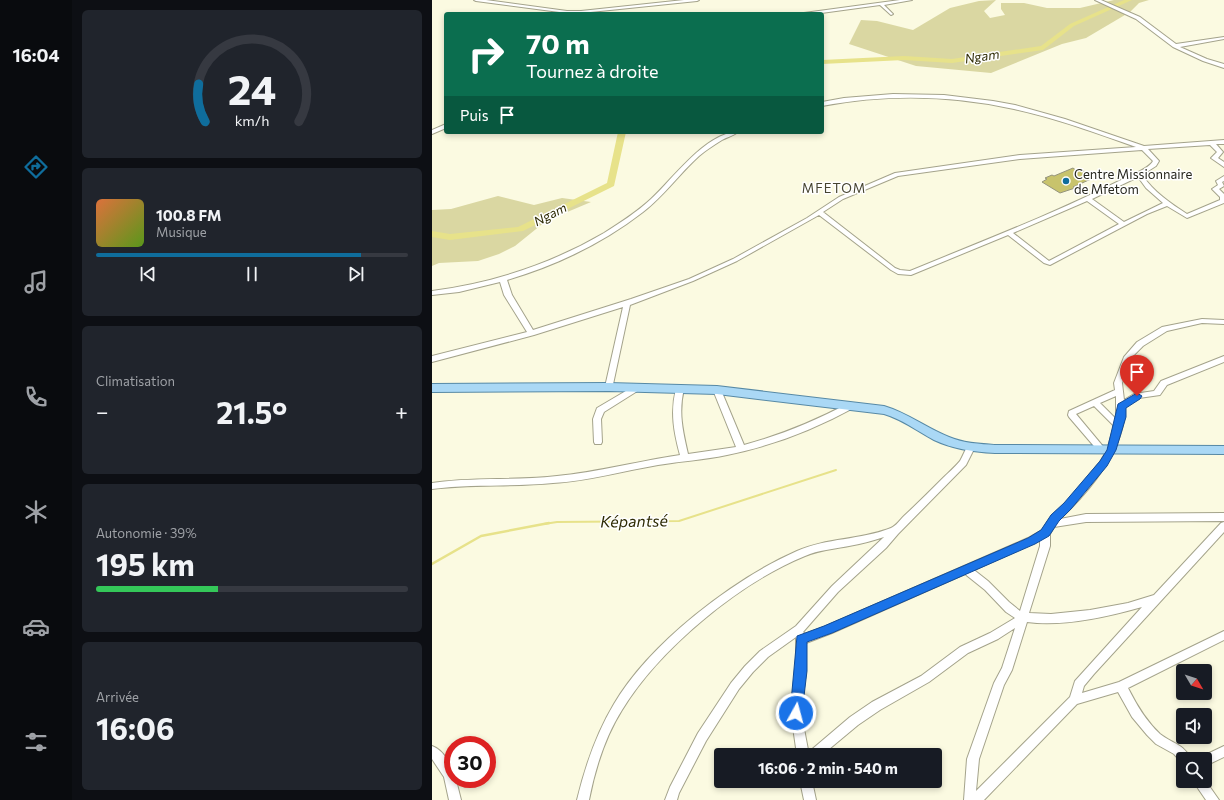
<!DOCTYPE html>
<html lang="fr">
<meta charset="utf-8">
<style>
body{margin:0;font-family:Commissioner,sans-serif;background:#20242c;color:#f1f3f6;height:100vh;display:flex;flex-direction:column;font-size:15px;white-space:nowrap}
*{box-sizing:border-box;margin:0}
p{font-size:13px;color:#9ea1a6}
.icon{flex:none;width:22px;height:22px;fill:none;stroke:currentColor;stroke-width:2;stroke-linecap:round;stroke-linejoin:round}
.map{position:relative;flex:1;overflow:hidden}
.panel{display:flex;flex-direction:column;gap:10px;padding:10px;background:#0d0f14;width:360px}
.panel>*{flex:none}
.banner{position:absolute;left:12px;top:12px;width:380px;height:122px;border-radius:4px;box-shadow:0 2px 6px #0003;background:#0b6e4f;color:#fff;overflow:hidden}
.needle{width:26px;rotate:129deg}
.buttons{position:absolute;left:744px;top:664px;display:grid;gap:8px}
.buttons a{display:grid;place-items:center;width:36px;height:36px;border-radius:4px;background:#171b24;box-shadow:0 2px 6px #0003;font-size:20px}
.speed{position:absolute;left:12px;top:736px;display:flex;gap:8px;font-size:20px;font-weight:700;text-align:center}
.speed>*{display:grid;place-content:center;width:52px;height:52px;border-radius:50%;background:#171b24;box-shadow:0 2px 6px #0003;line-height:1}
.speed .limit{border:6px solid #d22;background:#fff;color:#111}
.pin{position:absolute;display:grid;place-items:center;width:34px;height:34px;color:#fff;margin:-41px -17px;border-radius:50% 50% 50% 0;rotate:-45deg;box-shadow:0 0 4px #0007}
.pin .icon{rotate:45deg}
.me{position:absolute;width:44px;margin:-22px;rotate:7deg;stroke-linejoin:round;filter:drop-shadow(0 0 3px #0008)}
.turn{display:flex;align-items:center;gap:14px;height:84px;padding:0 16px;font-size:18px}
.turn .icon{width:52px;height:52px;stroke-width:2.5}
.turn b{display:block;font-size:28px;line-height:34px}
.then{display:flex;align-items:center;height:38px;padding:0 16px;background:#0003;gap:8px;font-size:15px}
.big{font-size:30px;font-weight:700;line-height:1.1}
.panel .widget{flex:1;display:flex;flex-direction:column;justify-content:center;gap:6px;min-width:0;padding:0 14px;border-radius:6px;background:#20242c}
.panel .dial{align-items:center;gap:0}
.dial svg{height:104px;overflow:visible;fill:none;stroke:#363941;stroke-width:7;stroke-linecap:round;text-anchor:middle}
.dial text{fill:#f1f3f6;stroke:none}
.song{display:flex;align-items:center;gap:12px}
.cover{width:48px;height:48px;border-radius:6px;background:linear-gradient(135deg,hsl(20 70% 55%),hsl(90 70% 35%))}
.played{height:4px;border-radius:2px;background:linear-gradient(90deg,#0f6d9c 85%,#363941 85%)}
.keys{display:flex;justify-content:space-around;direction:ltr}
.heat{display:flex;justify-content:space-between;align-items:center;font-size:22px;direction:ltr}
.charge{height:6px;border-radius:3px;background:linear-gradient(90deg,#34c759 39%,#363941 0)}
.trip{position:absolute;left:282px;top:748px;width:228px;height:40px;border-radius:4px;background:#171b24;box-shadow:0 2px 6px #0003;font-weight:700;line-height:40px;text-align:center}
main{display:flex;flex:1;min-height:0}
.tabs{display:flex;flex-direction:column;width:72px;justify-content:space-around;align-items:center;background:#090b0e;color:#9ea1a6}
.tabs .icon{width:28px;height:28px}
.tabs .current{color:#0f6d9c}
.tabs b{font-size:18px;color:#f1f3f6}
.map>svg:first-child{display:block}
</style>
<main>
<nav class="tabs">
<b>16:04</b>
<svg class="icon current" aria-label="directions" viewBox="0 0 24 24"><path d="M12 3l9 9-9 9-9-9zM9 14v-3h6M13 9l2 2-2 2"/></svg>
<svg class="icon" aria-label="music" viewBox="0 0 24 24"><path d="M9 18V5l10-2v13"/><circle cx="6" cy="18" r="3"/><circle cx="16" cy="16" r="3"/></svg>
<svg class="icon" aria-label="phone" viewBox="0 0 24 24"><path d="M5 4h4l2 5-3 2q2 4 5 5l2-3 5 2v4C11 20 4 13 5 4z"/></svg>
<svg class="icon" aria-label="climate" viewBox="0 0 24 24"><path d="M12 3v18M4 7l16 10M4 17L20 7"/></svg>
<svg class="icon" aria-label="car" viewBox="0 0 24 24"><path d="M5 17H2v-5l4-1 3-4h7l3 4 3 1v5h-3M9 17h6M6 11h13"/><circle cx="7" cy="17" r="2"/><circle cx="17" cy="17" r="2"/></svg>
<svg class="icon" aria-label="filters" viewBox="0 0 24 24"><path d="M4 7h16M4 17h16"/><circle cx="9" cy="7" r="2"/><circle cx="15" cy="17" r="2"/></svg>
</nav>
<section class="panel">
<div class="widget dial"><svg viewBox="0 0 100 80">
<path d="M14 69A42 42 0 1 1 86 69"/>
<path d="M14 69A42 42 0 0 1 9 40" stroke="#0f6d9c"/>
<text x="50" y="56" font-size="32" font-weight="700">24</text>
<text x="50" y="72" font-size="11">km/h</text>
</svg></div>
<div class="widget">
<div class="song"><i class="cover"></i><div><b>100.8 FM</b><p>Musique</p></div></div>
<div class="played"></div>
<div class="keys"><svg class="icon" aria-label="previous" viewBox="0 0 24 24"><path d="M18 5L8 12l10 7zM5 5v14"/></svg><svg class="icon" aria-label="pause" viewBox="0 0 24 24"><path d="M8 5v14M16 5v14"/></svg><svg class="icon" aria-label="next" viewBox="0 0 24 24"><path d="M6 5l10 7-10 7zM19 5v14"/></svg></div>
</div>
<div class="widget"><p>Climatisation</p>
<div class="heat"><a>−</a><b class="big">21.5°</b><a>+</a></div>
</div>
<div class="widget"><p>Autonomie · 39%</p><b class="big">195 km</b><div class="charge"></div></div>
<div class="widget"><p>Arrivée</p><b class="big">16:06</b></div>
</section>
<div class="map">
<svg width="792" height="800" viewBox="0 0 792 800">
<rect width="100%" height="100%" fill="#fbfae1"/>
<path fill="#dad7a2" d="M564,0L552,11L558,18L573,15L569,9V3H592L615,8H648L682,0H717L707,3L698,12L654,38L630,44L559,73L484,66L417,44L429,20L445,21L481,30L518,8L547,1Z
M66,196L102,205L130,198L159,202L114,221L83,246L67,254L46,261L7,263L0,266V210L19,209Z"/>
<g fill="none" stroke-linecap="round" stroke-linejoin="round">
<path stroke="#e7e28a" stroke-width="2" d="M112,524L125,522L247,521L404,470"/>
<path stroke="#e7e28a" stroke-width="2.5" d="M0,564L49,536L117,523"/>
<path fill="#e7e28a" fill-rule="evenodd" d="M692,0H700L642,26L611,50L520,63L472,60L390,64V60L472,56L520,59L609,46L638,24Z
M186,132H194L182,186L91,231L18,240L0,237V231L18,234L86,227L175,183Z"/>
</g>
<path fill="#c8c36c" stroke="#95947c" d="M641,168L645,171L648,169L659,175L655,177L659,179L641,187L643,188L628,193L610,182L615,179L613,178L620,175L622,176Z"/>
<g fill="none" stroke-linecap="round" stroke-linejoin="round">
<defs>
<path id="minor" d="M42,0H54L135,11H149L252,0H267L265,1L149,13H135L44,1Z
M468,0H480L452,5L461,14L459,15L448,5L382,14H370L372,13Z
M663,0H669L708,17L744,44L792,37V39L748,47L775,59L792,64V68L771,61L741,47L704,19Z
M461,94L512,95L561,101L583,105L633,119L712,146L792,140V144H784L791,152L786,158L792,162V167L779,158L785,152L778,145L716,149L727,161L724,166L710,175C722,192 738,203 755,214L788,200V197L780,189L786,185L784,181L792,176V181L790,182L792,186L787,189L792,194V203L755,218L735,206L715,214L618,265L612,263L576,235L479,275L466,274L459,270L387,215L305,261L261,281L198,305L180,389L177,390L173,387L191,307L102,335L0,362V356L95,332L72,295L68,282L27,292L0,295V291C61,283 119,264 172,233C188,223 205,212 219,199C241,179 274,132 306,132C301,136 295,137 290,140C282,145 274,150 267,156C247,174 232,196 211,212C171,243 123,266 75,280L80,295L101,330L199,299L257,279L301,259L375,218L407,197L463,173L588,155L704,147C664,133 624,118 582,109C519,95 453,94 390,106V102L412,98ZM710,150L721,161C717,169 696,177 687,181C619,215 548,242 478,271L468,270L463,268L391,212L411,199L466,176L588,159ZM706,177L714,188L731,203L692,222L660,199ZM655,201L687,224L617,261L581,233Z
M14,124V128L0,134V130Z
M770,319L792,320V324L770,323L735,331L711,346L699,358L690,383L692,400L702,394L722,391L729,381L792,356V362L735,385L728,395L707,398L693,407C693,449 658,491 628,519L654,514L792,513V521L654,522L622,527L618,534V546L597,613L619,614L658,610L696,603L722,595L789,523L792,522V532L662,674L652,686L650,693L687,682L792,631V640L696,688C704,704 714,721 728,734C739,743 752,744 759,759H751V764L742,754L724,744L715,735L700,717L686,692L645,704L552,800H532L535,759L562,683L570,668L583,628L566,639L536,653L497,682L448,710L426,725L390,755H365L359,713L364,671V637L336,657L321,672L307,689L274,741L247,793L245,800H233L238,787L266,733L299,683L313,666L328,651L364,626L400,586L452,537C440,541 429,544 417,546C402,549 386,550 373,556C307,583 227,649 190,710C173,737 163,769 157,800H145C153,767 164,734 182,704C217,644 301,579 365,551C394,538 429,540 459,528C464,526 468,520 472,516C485,504 498,491 511,478C516,473 523,467 528,461C531,456 533,450 536,445H542L543,447L534,465L466,534L454,548L406,592L371,632L373,634L392,627L596,538L610,530L620,515L633,504L668,462L675,450L682,426L662,406L644,414L674,450L673,452H667L637,417L636,415L637,411L683,390L682,383L692,357L705,342L730,327ZM684,396V419L668,403ZM608,540V546L588,611L577,602L556,581L542,570ZM533,574L553,590L574,612L583,618L558,633L528,647L489,676L440,702L418,717L378,751L377,755L369,713L374,671V643L400,633ZM710,607L643,681L638,697L544,791L547,759L572,685L580,670L595,622C631,627 675,617 710,607Z
M204,385L208,388L207,390L172,412L169,419L170,442L169,444H163L162,442L161,419L165,408Z
M248,386L252,389C246,412 251,432 256,454L304,447L281,390L282,388L285,387L289,390L312,445C349,435 383,421 417,403H423L424,405L423,407C383,429 340,446 295,455C272,460 249,461 226,465C191,471 157,481 121,483C81,487 40,484 0,489V483C41,477 83,481 125,476C166,472 207,461 248,455C242,433 238,412 244,389Z
M0,746C12,750 21,767 21,779L24,780L29,800H17L12,777L0,759Z
M792,746V757L773,766V759H768L769,757Z
M773,780L787,800H774L761,781H773Z
M368,781H380L384,800H372Z"/>
<path id="major" d="M177,383L285,386L452,406C476,413 494,428 517,437C531,443 548,444 563,445L792,446V454L563,453C542,452 521,449 502,440C485,431 470,419 452,414L285,394L177,391L0,392V384Z"/>
</defs>
<use href="#minor" stroke="#a4a38b" stroke-width="2"/>
<use href="#major" stroke="#5789a5" stroke-width="2"/>
<use href="#minor" fill="#fff" fill-rule="evenodd"/>
<use href="#major" fill="#aad8f5" fill-rule="evenodd"/>
</g>
<path fill="#1a73e8" stroke="#114b97" d="M705,393L710,396L708,399L694,408V417L684,450L675,466L639,509L627,521L617,536L603,544L400,633L375,642V671L370,713L368,717L364,719L359,717L358,713L365,636L392,626L596,538L609,530L619,515L632,503L668,461L675,450L686,404Z"/>
<circle fill="#0f6d9c" stroke="#fff" stroke-width="1.5" cx="634" cy="181" r="4"/>
<g text-anchor="middle" stroke-width="3" stroke-linejoin="round" paint-order="stroke">
<g font-size="13" font-style="italic" fill="#2e2b04" stroke="#fff">
<text transform="translate(550 56) rotate(-8)" y="5">Ngam</text>
<text transform="translate(118 214) rotate(-27)" y="5">Ngam</text>
</g>
<g font-size="13" fill="#26261d" stroke="#fff" text-anchor="start">
<text x="642" y="179">Centre Missionnaire<tspan x="642" dy="15">de Mfetom</tspan></text>
</g>
<g font-size="13" letter-spacing="1" fill="#464430" stroke="#fff">
<text x="402" y="193">MFETOM</text>
</g>
<g font-size="16" font-style="italic" fill="#2e2b04" stroke="#fff">
<text transform="translate(202 521) rotate(-1)" y="6">Képantsé</text>
</g>
</g>
</svg>
<div class="buttons">
<a><svg class="needle" viewBox="-14 -14 28 28"><path d="M0-13l5 13h-10z" fill="#e53935"/><path d="M0 13l5-13h-10z" fill="#9ea1a6"/></svg></a>
<a><svg class="icon" aria-label="sound" viewBox="0 0 24 24"><path d="M4 9h4l5-4v14l-5-4H4zM17 9q2 3 0 6"/></svg></a>
<a><svg class="icon" aria-label="search" viewBox="0 0 24 24"><circle cx="10" cy="10" r="6"/><path d="M15 15l6 6"/></svg></a>
</div>
<div class="speed"><div class="limit">30</div></div>
<div class="pin" style="left:705px;top:396px;background:#d93025"><svg class="icon" aria-label="arrive" viewBox="0 0 24 24"><path d="M6 21V4h12l-3 4 3 4H6"/></svg></div>
<svg class="me" style="left:364px;top:713px" viewBox="-20 -20 40 40"><circle r="17" fill="#1a73e8" stroke="#fff" stroke-width="3"/><path d="M0-11L8 9 0 5-8 9z" fill="#fff"/></svg>
<div class="trip">16:06 · 2 min · 540 m</div>
<div class="banner">
<div class="turn"><svg class="icon" aria-label="right" viewBox="0 0 24 24"><path d="M7 20v-9h11M14 6l5 5-5 5"/></svg><div><b>70 m</b>Tournez à droite</div></div>
<div class="then">Puis<svg class="icon" aria-label="arrive" viewBox="0 0 24 24"><path d="M6 21V4h12l-3 4 3 4H6"/></svg></div>
</div>
</div>
</main>
